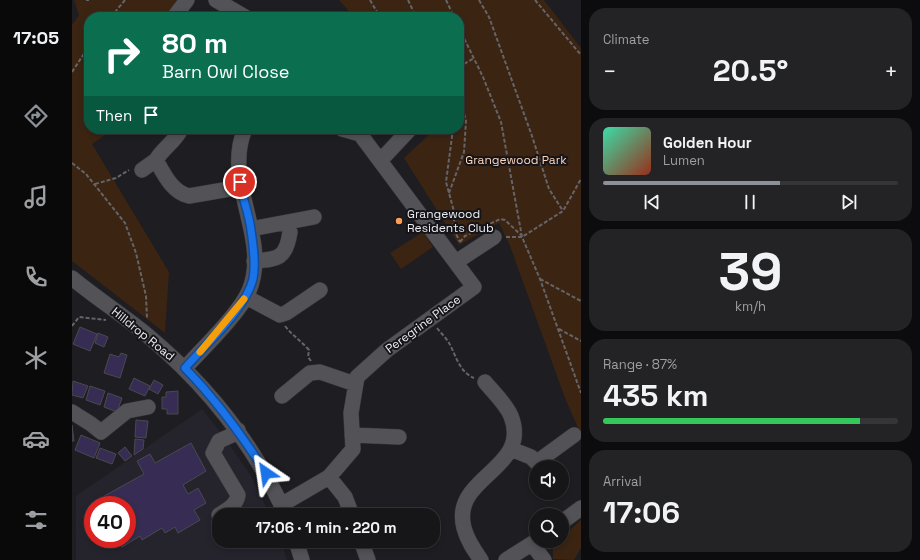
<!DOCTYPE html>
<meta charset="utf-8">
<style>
body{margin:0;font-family:"Space Grotesk",sans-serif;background:#232326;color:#f1f3f6;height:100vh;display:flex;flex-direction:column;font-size:15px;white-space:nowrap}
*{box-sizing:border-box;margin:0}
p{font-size:13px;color:#9e9fa2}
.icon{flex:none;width:22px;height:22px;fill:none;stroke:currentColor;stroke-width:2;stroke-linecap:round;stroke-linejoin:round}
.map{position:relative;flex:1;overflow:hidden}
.side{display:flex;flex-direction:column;gap:8px;padding:8px;background:#0c0c0e;width:339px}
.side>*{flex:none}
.hud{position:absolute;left:12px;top:12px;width:380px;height:122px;border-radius:16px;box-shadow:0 2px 6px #0003,0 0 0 1px #353538;background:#0b6e4f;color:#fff;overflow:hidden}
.tools{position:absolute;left:457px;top:460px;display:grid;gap:8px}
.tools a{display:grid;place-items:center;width:40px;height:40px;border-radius:50%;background:#161619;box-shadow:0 2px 6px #0003,0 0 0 1px #353538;font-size:20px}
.speed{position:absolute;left:12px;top:496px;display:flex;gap:8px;font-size:20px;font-weight:700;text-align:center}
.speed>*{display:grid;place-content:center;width:52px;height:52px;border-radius:50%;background:#161619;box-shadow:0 2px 6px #0003,0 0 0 1px #353538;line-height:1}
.speed .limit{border:6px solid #d22;background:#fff;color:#111}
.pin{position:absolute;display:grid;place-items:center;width:34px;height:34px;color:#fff;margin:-17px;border:2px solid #fff;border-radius:50%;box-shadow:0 1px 4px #0007}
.me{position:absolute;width:44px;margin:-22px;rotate:328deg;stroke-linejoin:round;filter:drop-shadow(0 0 3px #0008)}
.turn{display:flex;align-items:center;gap:14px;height:84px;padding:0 12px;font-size:18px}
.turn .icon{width:52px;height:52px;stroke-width:2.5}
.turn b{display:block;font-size:28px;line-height:34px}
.then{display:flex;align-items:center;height:38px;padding:0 12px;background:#0003;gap:8px;font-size:15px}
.big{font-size:30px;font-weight:600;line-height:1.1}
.side .card{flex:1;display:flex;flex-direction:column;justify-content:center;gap:6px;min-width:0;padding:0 14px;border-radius:16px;background:#232326}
.side .dial{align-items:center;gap:0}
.dial b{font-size:52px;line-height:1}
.song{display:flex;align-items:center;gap:12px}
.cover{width:48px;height:48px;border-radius:6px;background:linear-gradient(135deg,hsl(160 70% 55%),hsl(10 70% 35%))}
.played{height:4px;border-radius:2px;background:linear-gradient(90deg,#8c9099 60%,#353538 60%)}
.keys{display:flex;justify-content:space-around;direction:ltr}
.heat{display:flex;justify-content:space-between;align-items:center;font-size:22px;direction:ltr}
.charge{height:6px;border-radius:3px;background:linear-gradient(90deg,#34c759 87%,#353538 0)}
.trip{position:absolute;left:140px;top:508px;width:228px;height:40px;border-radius:16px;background:#161619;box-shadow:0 2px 6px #0003,0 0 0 1px #353538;font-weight:600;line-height:40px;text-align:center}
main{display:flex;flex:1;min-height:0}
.dock{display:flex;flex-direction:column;width:72px;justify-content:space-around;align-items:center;background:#09090a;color:#9e9fa2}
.dock .icon{width:28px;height:28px}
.dock .on{color:#8c9099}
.dock b{font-size:18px;color:#f1f3f6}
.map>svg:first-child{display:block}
</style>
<main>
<nav class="dock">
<b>17:05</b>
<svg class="icon on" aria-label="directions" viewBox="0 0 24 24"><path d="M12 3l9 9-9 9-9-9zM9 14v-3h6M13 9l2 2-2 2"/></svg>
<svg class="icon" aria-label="music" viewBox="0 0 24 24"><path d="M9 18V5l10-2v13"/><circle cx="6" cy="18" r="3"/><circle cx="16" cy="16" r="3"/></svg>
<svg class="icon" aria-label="phone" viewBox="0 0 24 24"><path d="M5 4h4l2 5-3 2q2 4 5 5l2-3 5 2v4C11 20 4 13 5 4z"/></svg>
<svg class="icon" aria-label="climate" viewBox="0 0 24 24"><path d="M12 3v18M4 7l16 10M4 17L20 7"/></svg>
<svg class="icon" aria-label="car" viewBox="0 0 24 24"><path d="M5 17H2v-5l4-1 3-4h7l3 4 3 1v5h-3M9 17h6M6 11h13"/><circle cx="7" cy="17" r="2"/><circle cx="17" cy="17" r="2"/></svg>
<svg class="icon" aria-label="filters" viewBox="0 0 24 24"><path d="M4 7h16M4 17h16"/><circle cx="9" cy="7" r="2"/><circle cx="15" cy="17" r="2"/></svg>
</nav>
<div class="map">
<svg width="509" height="560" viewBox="0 0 509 560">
<rect width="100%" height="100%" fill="#1e1d21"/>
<path fill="#25242d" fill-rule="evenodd" d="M130,409L153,438L179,476L198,515H147V541H209L215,560H4V496ZM21,505H55V539H21Z"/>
<path fill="#3b2412" d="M2,0H106L96,17H17V129H42L20,144L97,272L93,333L0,261V25L7,15Z
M267,0H472L509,48V435L493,398L438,246L427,223L387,245L332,158L363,129H387V17H282Z
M351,232L361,247L329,269L318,253Z
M509,520V548L502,560L481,559V546L486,541H490V537Z"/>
<path fill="#372d54" stroke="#4a494d" d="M8,327L25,334L18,351L1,344Z
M26,333L36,337L32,347L23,343Z
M49,353L55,355L48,378L32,373L38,354L47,357Z
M62,378L78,386L73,396L57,389Z
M82,380L91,385L86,394L77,389Z
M1,381L16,386L11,398L0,395Z
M18,386L33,391L28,405L14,400Z
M106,391V414H95V409H90V397H94V392Z
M36,393L50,398L45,412L32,407Z
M64,420L76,421L74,438L63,437Z
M0,425L2,441H0Z
M9,435L28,443L22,458L3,450Z
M63,439L72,440L71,449L62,455Z
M119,443L134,471L111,485L116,494L126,488L134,503L122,510L128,520L106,533L103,527L93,533L90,528L70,540L68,536L50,547L46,540L36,546L32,539H55V505H27L25,500L72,474L65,461L78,454L83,463Z
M53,447L60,456L53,461L46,453Z
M28,448L44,454L40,464L24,458Z"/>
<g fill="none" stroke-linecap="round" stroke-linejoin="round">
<defs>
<path id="minor" d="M144,0L173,17
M102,17L115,0
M84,160C91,148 103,142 109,129
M309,160L338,129
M70,170L84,160C92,174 100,192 117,196L169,187
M179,229L242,217
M182,261C206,259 214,259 218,232
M384,262L422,237
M0,278C24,298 51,315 75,335C135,385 182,444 214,515
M174,297L208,315L214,313L248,290
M113,368C131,348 167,314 177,291C199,238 150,182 173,129
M210,396L238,373L248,372L283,384
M0,412L19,424L29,432L55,411L76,407
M280,435L327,437
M439,449L459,457L469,467
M465,462L502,435
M257,477L273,497L280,515
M209,505L257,477L281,449L279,413L285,377L315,350L402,287L288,134L270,129
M147,515C156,509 164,506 166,495L141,453L147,441L158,436L166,430
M490,522L509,508
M224,541L230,560
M289,541L296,560
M460,544L472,560
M409,560C402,550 395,540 392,528C378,476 460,470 439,416C434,404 422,393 413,382
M434,560L464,541"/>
</defs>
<use href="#minor" stroke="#3a393d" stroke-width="16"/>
<path stroke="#656468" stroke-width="2" stroke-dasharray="4 2" stroke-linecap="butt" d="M14,0H17
M298,0L308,17
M336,0L344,17
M374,0L382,17
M407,0L417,17L460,136L477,189L491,211
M463,0L509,55
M39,17L53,0
M387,28L411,77L429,122L450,237L468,279L509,393
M387,67L402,58
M0,72L17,46
M381,129L374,182L383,215L381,228L388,242
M0,163L14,174L53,223L64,253L74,296L75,318
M23,184L44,178L57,170
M377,193L392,152L394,121L387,94
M434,237H450L491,211L509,179
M388,242L393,236L428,219L433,220L450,236
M468,279L509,301
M0,326L7,317L34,320
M213,326C220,335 229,341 237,350L236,357L239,361
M365,328C369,333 374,338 377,343C384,355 387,372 402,378
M487,329L509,341"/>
<use href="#minor" stroke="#535256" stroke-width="15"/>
</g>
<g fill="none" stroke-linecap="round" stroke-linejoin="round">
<defs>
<path id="route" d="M168,182C170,198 177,213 179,230C181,245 184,263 181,279C173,310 134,344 113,368C144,400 170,435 194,473"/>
</defs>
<use href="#route" stroke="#114b97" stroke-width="10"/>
<use href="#route" stroke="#1a73e8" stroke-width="7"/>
<path stroke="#f59e0b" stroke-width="7" d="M128,352L172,299"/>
</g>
<circle fill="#fc9d54" stroke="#151418" stroke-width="1.5" cx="327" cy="221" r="4"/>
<g text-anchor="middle" stroke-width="4" stroke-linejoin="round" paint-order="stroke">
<g font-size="12" fill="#fed5ba" stroke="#151418">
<text x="444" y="164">Grangewood Park</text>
</g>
<g font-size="12" fill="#ecebee" stroke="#151418" text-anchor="start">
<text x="335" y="218">Grangewood<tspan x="335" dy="14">Residents Club</tspan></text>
</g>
<g font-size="12" fill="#ecebee" stroke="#151418">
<text transform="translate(351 324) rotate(-36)" y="4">Peregrine Place</text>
<text transform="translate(71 334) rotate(39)" y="4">Hilldrop Road</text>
</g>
</g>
</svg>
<div class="tools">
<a><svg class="icon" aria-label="sound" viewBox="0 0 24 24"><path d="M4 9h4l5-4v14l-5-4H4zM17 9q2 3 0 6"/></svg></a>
<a><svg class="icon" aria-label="search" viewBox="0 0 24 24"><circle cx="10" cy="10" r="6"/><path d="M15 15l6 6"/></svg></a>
</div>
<div class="speed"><div class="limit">40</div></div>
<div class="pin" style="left:168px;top:182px;background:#d93025"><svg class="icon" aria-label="arrive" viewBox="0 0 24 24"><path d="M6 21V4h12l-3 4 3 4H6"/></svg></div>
<svg class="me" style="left:194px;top:473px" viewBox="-20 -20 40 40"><path d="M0-17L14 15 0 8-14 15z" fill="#1a73e8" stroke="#fff" stroke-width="4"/></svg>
<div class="trip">17:06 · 1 min · 220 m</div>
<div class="hud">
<div class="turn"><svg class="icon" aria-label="right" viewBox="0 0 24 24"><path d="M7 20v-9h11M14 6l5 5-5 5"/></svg><div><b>80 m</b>Barn Owl Close</div></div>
<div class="then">Then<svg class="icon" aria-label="arrive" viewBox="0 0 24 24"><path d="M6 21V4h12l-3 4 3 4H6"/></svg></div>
</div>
</div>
<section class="side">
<div class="card"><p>Climate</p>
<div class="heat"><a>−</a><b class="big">20.5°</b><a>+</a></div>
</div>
<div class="card">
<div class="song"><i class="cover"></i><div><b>Golden Hour</b><p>Lumen</p></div></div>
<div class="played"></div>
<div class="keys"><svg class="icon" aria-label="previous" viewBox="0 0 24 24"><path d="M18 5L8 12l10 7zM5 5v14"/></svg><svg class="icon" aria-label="pause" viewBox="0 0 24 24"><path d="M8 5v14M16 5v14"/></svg><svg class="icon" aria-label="next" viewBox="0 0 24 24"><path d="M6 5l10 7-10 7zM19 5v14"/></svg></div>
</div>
<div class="card dial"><b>39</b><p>km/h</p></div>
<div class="card"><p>Range · 87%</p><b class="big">435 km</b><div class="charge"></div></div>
<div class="card"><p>Arrival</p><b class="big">17:06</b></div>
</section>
</main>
